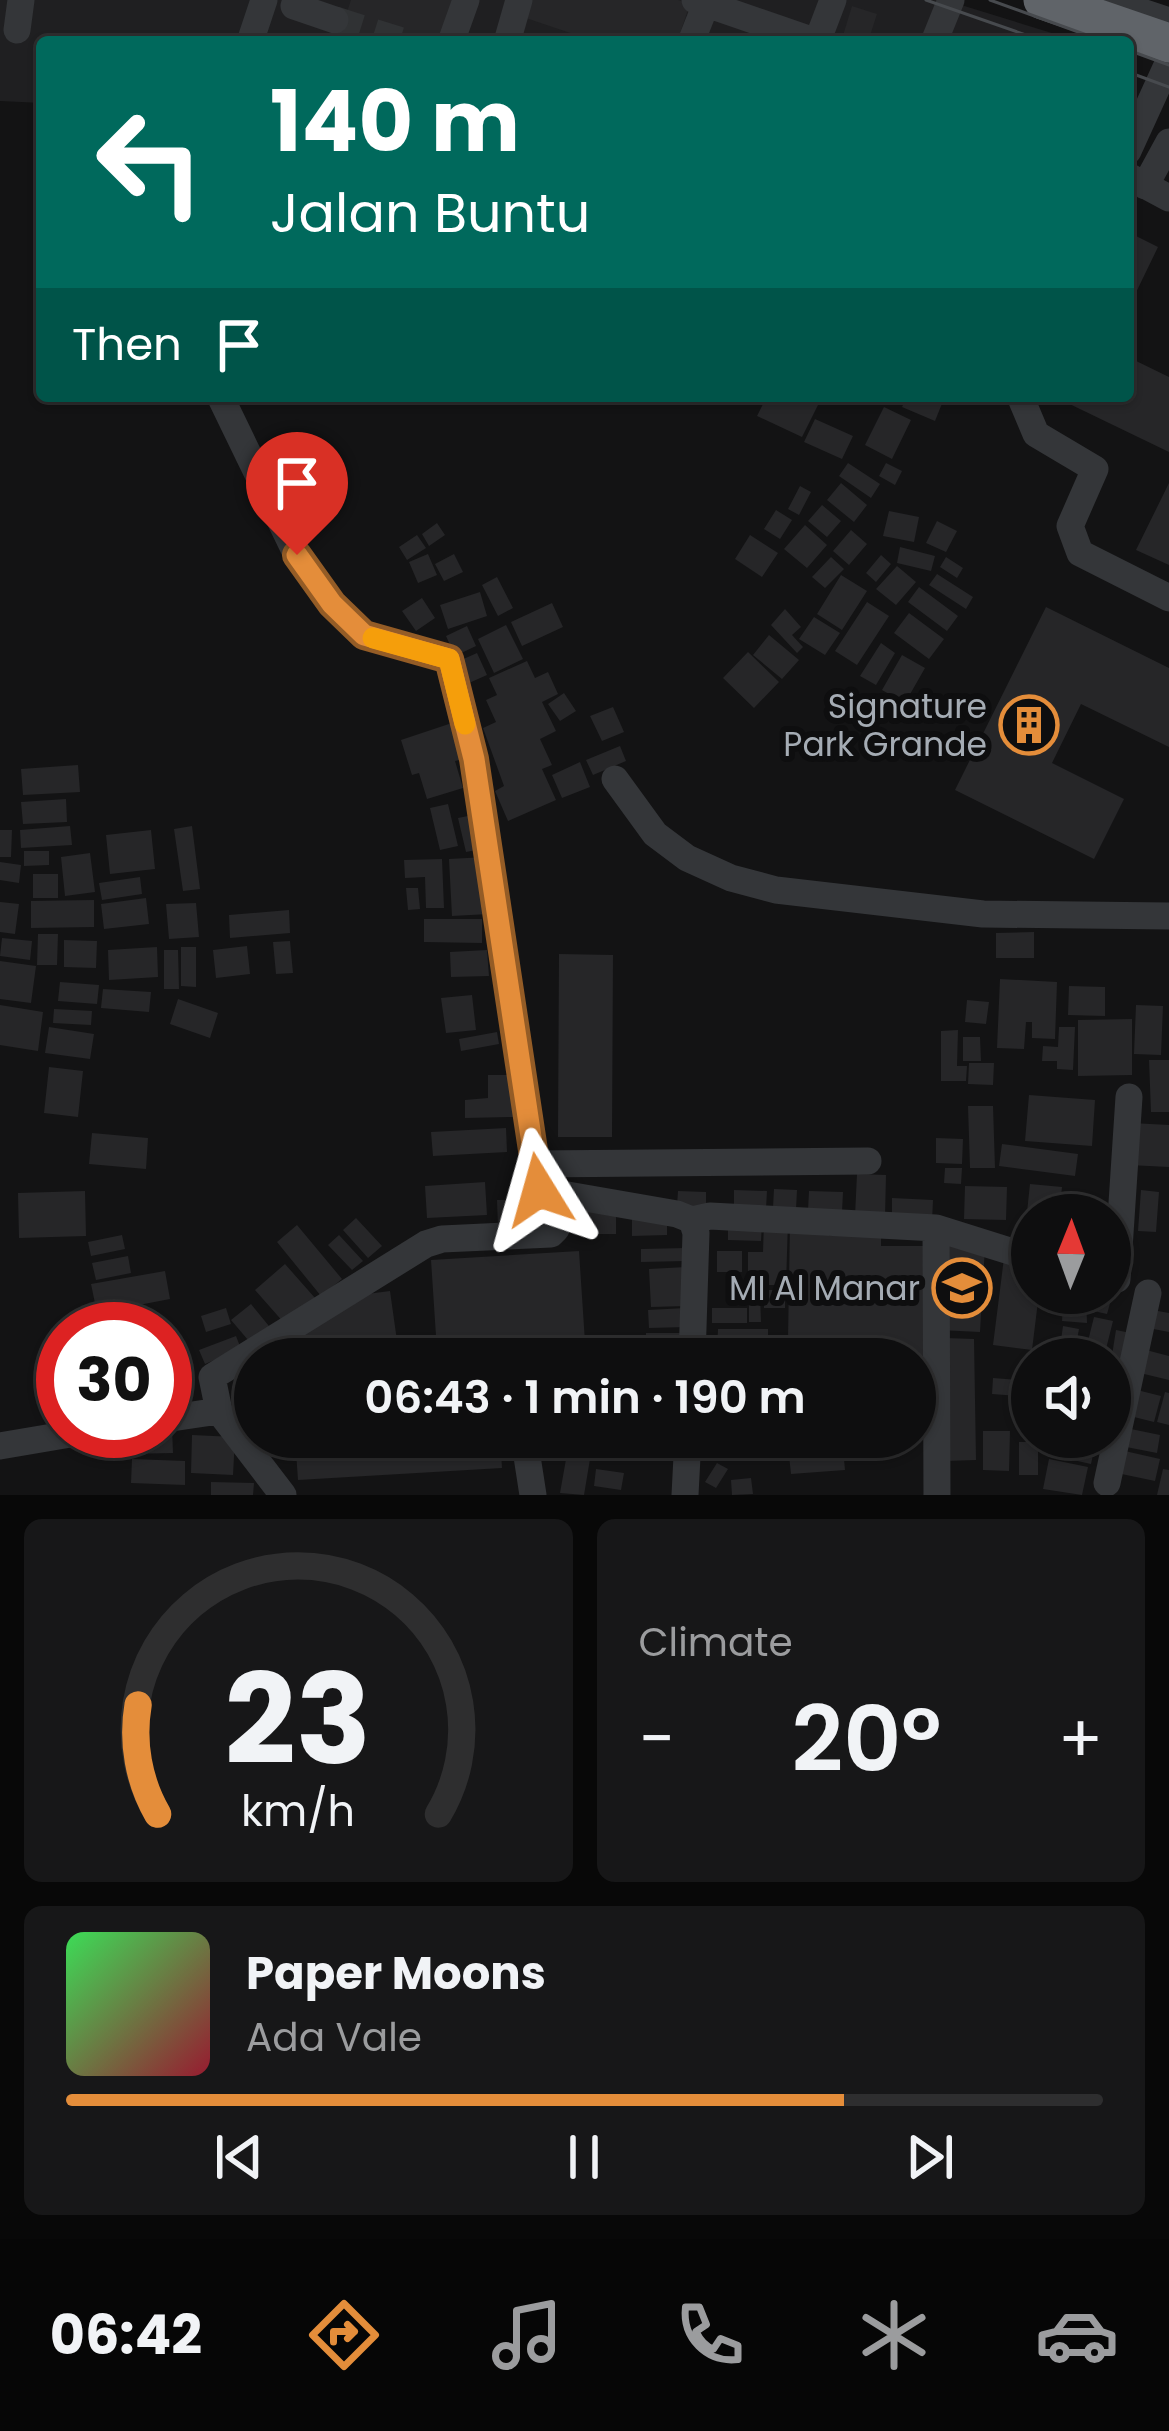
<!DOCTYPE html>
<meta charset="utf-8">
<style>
body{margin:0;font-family:Poppins,sans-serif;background:#171718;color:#f1f3f6;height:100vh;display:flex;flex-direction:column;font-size:45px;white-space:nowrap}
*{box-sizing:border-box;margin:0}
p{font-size:39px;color:#9b9c9e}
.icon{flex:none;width:66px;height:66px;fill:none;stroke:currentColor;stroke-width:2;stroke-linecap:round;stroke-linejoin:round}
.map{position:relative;height:1495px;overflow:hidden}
.side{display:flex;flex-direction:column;gap:24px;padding:24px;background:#080808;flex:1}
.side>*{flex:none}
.hud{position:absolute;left:36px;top:36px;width:1098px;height:366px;border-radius:12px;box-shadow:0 3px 9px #0004,0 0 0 3px #2e2e2f;background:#00695c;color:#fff;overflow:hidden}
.needle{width:78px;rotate:1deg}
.controls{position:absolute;left:1011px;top:1194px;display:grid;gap:24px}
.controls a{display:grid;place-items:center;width:120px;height:120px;border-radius:50%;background:#0e0e0f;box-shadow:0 3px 9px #0004,0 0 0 3px #2e2e2f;font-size:60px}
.speed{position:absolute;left:36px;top:1302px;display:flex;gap:24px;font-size:60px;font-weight:700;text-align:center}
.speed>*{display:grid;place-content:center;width:156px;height:156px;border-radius:50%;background:#0e0e0f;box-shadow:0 3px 9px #0004,0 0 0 3px #2e2e2f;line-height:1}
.speed .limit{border:18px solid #d22;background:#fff;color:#111}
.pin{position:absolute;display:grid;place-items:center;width:102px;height:102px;color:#fff;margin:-123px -51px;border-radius:50% 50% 50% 0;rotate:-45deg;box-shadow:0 0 12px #0007}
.pin .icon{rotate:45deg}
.me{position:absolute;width:132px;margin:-66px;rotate:352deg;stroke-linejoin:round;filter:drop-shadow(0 0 9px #0008)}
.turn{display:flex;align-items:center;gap:42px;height:252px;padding:0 36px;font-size:54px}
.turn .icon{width:156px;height:156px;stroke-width:2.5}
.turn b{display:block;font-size:84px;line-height:102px}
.then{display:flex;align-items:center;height:114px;padding:0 36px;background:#0003;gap:24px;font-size:45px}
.big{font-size:90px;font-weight:600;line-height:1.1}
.side .widget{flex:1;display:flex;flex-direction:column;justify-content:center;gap:18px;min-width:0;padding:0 42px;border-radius:18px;background:#171718}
.side .dial{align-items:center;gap:0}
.dial svg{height:312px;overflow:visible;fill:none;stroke:#2e2e2f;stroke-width:7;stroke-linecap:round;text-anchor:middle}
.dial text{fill:#f1f3f6;stroke:none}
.song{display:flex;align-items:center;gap:36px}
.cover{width:144px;height:144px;border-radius:18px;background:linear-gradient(135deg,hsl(130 70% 55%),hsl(350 70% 35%))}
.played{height:12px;border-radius:6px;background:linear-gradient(90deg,#e48d3a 75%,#2e2e2f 75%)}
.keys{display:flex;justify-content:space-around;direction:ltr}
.heat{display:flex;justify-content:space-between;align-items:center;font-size:66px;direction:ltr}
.side .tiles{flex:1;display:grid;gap:24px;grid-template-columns:1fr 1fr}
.widget:last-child{grid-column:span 2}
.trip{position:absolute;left:234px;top:1338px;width:702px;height:120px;border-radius:60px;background:#0e0e0f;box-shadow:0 3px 9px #0004,0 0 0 3px #2e2e2f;font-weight:600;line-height:120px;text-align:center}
.menu{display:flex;height:192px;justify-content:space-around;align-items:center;background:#060606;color:#9b9c9e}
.menu .icon{width:84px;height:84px}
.menu .active{color:#e48d3a}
.menu b{font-size:54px;color:#f1f3f6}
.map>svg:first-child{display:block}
</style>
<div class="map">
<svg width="1169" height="1495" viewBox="0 0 1169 1495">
<rect width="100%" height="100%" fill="#131314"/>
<path fill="#1f1f21" d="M0,0H945L1081,42H42V103L0,101Z"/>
<path fill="#262628" d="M351,0H458L444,42H337Z
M522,0H678L690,4L677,42H597L517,15Z
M852,6L877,14L868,42H841Z
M1128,232L1158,247L1128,309Z
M1128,357L1169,377V452L1053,396H1128Z
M767,396L821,399L802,437L757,416Z
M907,396H945L935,421L902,407Z
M884,407L911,420L892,459L865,445Z
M815,419L853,436L842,459L804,442Z
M848,463L880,484L871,498L839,476Z
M886,463L902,471L895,485L879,476Z
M841,483L867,505L854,522L827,500Z
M1169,483V565L1136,550Z
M800,486L811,492L799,515L788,509Z
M822,505L841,521L827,537L808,521Z
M776,510L792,520L780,539L764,529Z
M889,511L919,517L914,542L883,536Z
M937,521L957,531L946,552L926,543Z
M437,523L445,535L429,546L422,534Z
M805,525L827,545L807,568L784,549Z
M851,530L867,544L849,565L833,551Z
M417,535L426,548L407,560L399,547Z
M750,535L778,553L762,577L735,559Z
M900,547L935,556L931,571L897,563Z
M428,554L437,575L418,583L409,562Z
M454,554L463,572L444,581L435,564Z
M881,555L891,564L876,582L866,573Z
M831,557L844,569L825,588L812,577Z
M946,557L963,568L957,578L940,567Z
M897,566L916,582L896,605L876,589Z
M937,574L973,597L966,609L929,585Z
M841,575L867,591L842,630L817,614Z
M497,577L513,608L498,616L482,585Z
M919,587L958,616L947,631L908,602Z
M480,592L487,616L448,629L440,605Z
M422,598L435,618L416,631L402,611Z
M867,602L889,616L857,665L835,651Z
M552,603L563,627L522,646L511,622Z
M1046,607L1169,668V747L1081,704L1052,763L1124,799L1094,859L955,790Z
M785,609L801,627L792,635L803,647L797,653L771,625Z
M909,613L944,639L929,659L894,633Z
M814,617L840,633L825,655L799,639Z
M506,625L523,659L494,673L478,639Z
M467,626L476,646L455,656L446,636Z
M769,635L799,660L782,679L753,655Z
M881,643L895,653L876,685L860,676Z
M748,652L779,682L754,708L723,678Z
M477,653L487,675L469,683L459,661Z
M902,655L925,668L905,703L882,690Z
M527,661L535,678L548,672L558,694L542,702L556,731L540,739L552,765L542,769L556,800L508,821L495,791L504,786L483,728L496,722L486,700L497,695L489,678Z
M564,693L576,711L560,721L548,704Z
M613,707L624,732L602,741L590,716Z
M452,723L464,759L455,761L463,788L427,799L419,773L412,775L401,740Z
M620,746L626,761L593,775L586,760Z
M580,762L590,787L562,798L552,775Z
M78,765L80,792L23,795L21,769Z
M66,799L67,822L23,824L21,802Z
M448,804L458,846L440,850L430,808Z
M478,814L486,848L466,852L458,818Z
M70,826L72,845L21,848L20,830Z
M192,826L200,889L183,891L174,829Z
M0,830H12L11,857H0Z
M151,830L155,869L110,874L106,835Z
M24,851H49V865L24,866Z
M90,853L95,892L65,896L61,857Z
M486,857L489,914L452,916L449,859Z
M442,859L444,908H426L425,877L405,878L404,860Z
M0,862L21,865L19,883L0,880Z
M33,874H58V898H33Z
M140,877L142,894L102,900L99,883Z
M406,888H418L420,909L408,910Z
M146,898L149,924L104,929L101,904Z
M94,900V927L31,928V901Z
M0,902L19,904L15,934L0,932Z
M196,903L199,937L169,939L166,904Z
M289,910L290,933L230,938L229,915Z
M424,919H482V943L424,942Z
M1034,932V958H996V933Z
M38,934H58L57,965H37Z
M2,938L32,941L30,960L0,956Z
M64,940L97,941L96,968L64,967Z
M290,941L293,973L276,974L273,942Z
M247,946L250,974L216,978L213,950Z
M157,947L158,977L109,980L108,950Z
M181,947H196V987L181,986Z
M164,950H178L179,989H164Z
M487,950L489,976L451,977L450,952Z
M559,954L613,955L612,1137H558Z
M0,961L36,966L31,1003L0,999Z
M1000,979L1057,982L1055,1039L1032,1038V1022H1026L1024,1049L997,1048Z
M60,982L99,985L97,1004L58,1001Z
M1069,986L1105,987V1016L1068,1015Z
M103,989L151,992L149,1012L101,1008Z
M472,995L476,1030L446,1033L441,998Z
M178,999L218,1013L210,1038L170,1024Z
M967,1000L989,1002L986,1024L965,1022Z
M0,1005L43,1012L38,1051L0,1045Z
M1136,1005L1163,1006L1161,1055L1134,1054Z
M54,1009L92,1011L91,1025L53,1023Z
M1132,1019V1075L1078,1076V1020Z
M49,1027L94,1034L90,1059L45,1053Z
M1059,1027H1075L1073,1070L1057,1069V1061H1042L1043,1046L1058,1047Z
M958,1030L957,1066H967L966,1081H941V1031Z
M497,1032L499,1044L461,1051L459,1039Z
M963,1037H980L981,1061H963Z
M1149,1060H1169V1112H1151Z
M969,1063H994L993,1085L968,1084Z
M49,1067L83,1071L78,1117L44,1113Z
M488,1075H513L514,1117L465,1118V1100L488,1098Z
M1029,1095L1095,1100L1092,1146L1025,1141Z
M968,1106H993L995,1168H970Z
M1131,1123L1169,1125V1167L1129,1165Z
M506,1128L507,1152L433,1156L431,1132Z
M92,1133L148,1138L146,1169L89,1164Z
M936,1138L963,1139L962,1164L936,1163Z
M1002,1144L1078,1154L1075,1176L999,1166Z
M945,1168H962L961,1184L944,1183Z
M857,1174L886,1175L885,1217L855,1216Z
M485,1182L487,1215L427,1218L425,1186Z
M1030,1184L1062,1187L1059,1215H1032V1241H1024Z
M965,1186L1007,1187L1006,1220L964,1219Z
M774,1189L797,1190L796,1209L773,1208Z
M734,1190L767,1191L766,1209L734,1208Z
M1141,1190L1159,1192L1156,1232L1138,1231Z
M85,1191L86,1236L19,1238L18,1193Z
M678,1191L706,1192V1207L677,1206Z
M809,1191L843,1192L842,1212L808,1211Z
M892,1198L933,1200L932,1222L892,1220Z
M542,1199V1226L498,1227L497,1200Z
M577,1209H616V1234H577Z
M632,1215H667V1235L632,1236Z
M356,1218L382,1246L368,1258L343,1230Z
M728,1221L762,1222L761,1241L728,1240Z
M764,1221H788L786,1285H762L763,1271H748V1252H763Z
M790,1223L829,1224V1236H881V1246H932L930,1427H915V1359H828L829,1343L788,1340Z
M297,1225L342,1279L321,1296L277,1242Z
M122,1235L125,1249L91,1256L88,1242Z
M339,1235L363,1261L352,1270L328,1245Z
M944,1245L985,1247L980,1332L939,1330Z
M686,1248V1261L641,1262V1249Z
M579,1251L585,1342L437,1351L431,1260Z
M717,1251H742V1272H717Z
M128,1256L131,1273L96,1280L92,1263Z
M1004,1258L1032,1262V1293H1039L1032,1350L993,1345Z
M285,1264L315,1298L285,1324L255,1290Z
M686,1267L687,1306L651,1307L649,1269Z
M165,1271L170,1299L97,1313L91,1284Z
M764,1290H785V1308H764Z
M390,1291L398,1348L376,1351L361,1359H322L313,1348L310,1351L316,1359H260L367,1294Z
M1048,1293H1086L1087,1323L1062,1321L1063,1304L1046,1302Z
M1093,1293H1113L1107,1314L1089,1310Z
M749,1295H760L761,1322H749Z
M251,1304L273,1331L254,1347L231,1320Z
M226,1308L231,1324L206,1332L201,1316Z
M686,1308L687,1327L649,1328L648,1310Z
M712,1308H747V1323H712Z
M1147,1309L1169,1313V1332L1143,1327Z
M1094,1317L1113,1321L1104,1357L1085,1353Z
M1063,1326L1079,1329L1075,1350L1060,1347Z
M718,1329H768V1350H717Z
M1116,1330L1135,1334L1126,1372L1110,1368Z
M646,1333H685V1359H646Z
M236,1336L241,1349L205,1364L199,1350Z
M945,1338L974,1339L976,1460L945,1461Z
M818,1345L819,1359H771L770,1347Z
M1146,1350L1169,1356V1380L1140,1373Z
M165,1372H188V1411H165Z
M993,1378L1032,1381V1397L992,1394Z
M1137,1390L1161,1396L1154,1422L1130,1416Z
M1165,1392L1169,1393V1425L1157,1422Z
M172,1428L173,1453L126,1454V1431Z
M1126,1428L1160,1435L1157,1453L1121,1446Z
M983,1431H1010L1009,1471L983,1470Z
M192,1435L235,1437L233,1475L191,1473Z
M295,1437H500L502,1468L298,1480Z
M612,1437H655L654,1457L611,1456Z
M781,1437L783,1452L748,1455L747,1440Z
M787,1437H842L845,1470L791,1474Z
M1049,1437L1095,1446L1091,1464L1046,1454Z
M1019,1442H1038V1475H1019Z
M568,1448L591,1453L584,1495L560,1493Z
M1116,1449L1160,1459L1155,1481L1112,1472Z
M132,1459L185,1461V1485L131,1483Z
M1049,1459L1088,1467L1082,1495L1043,1489Z
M717,1463L728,1469L716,1488L705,1482Z
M596,1469L624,1473L621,1490L594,1486Z
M1163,1469L1169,1470V1495H1157Z
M751,1478L753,1494L732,1495L731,1480Z
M211,1482L254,1483L253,1495H211Z"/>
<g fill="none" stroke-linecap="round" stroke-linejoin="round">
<path stroke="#303234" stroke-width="27" stroke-dasharray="27 14" stroke-linecap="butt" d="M335,20L405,42"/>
<path stroke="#343639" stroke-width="27" d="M296,0L294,6L335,20
M695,0L817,42
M1106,0L1169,21
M17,30L21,0
M250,42L264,0
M451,42L466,0
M507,42L519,0
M691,42L706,4
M817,42L833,0
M934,42L951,0
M1128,151L1169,61
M1128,176L1169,198
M1145,186L1169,142
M220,396L297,555L332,605L364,635L450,659L474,759L539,1190L677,1214L692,1220
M1020,396L1036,434L1095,469L1070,526L1080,553L1169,598
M615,779L655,834L687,858L731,878L776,890L983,914L1169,916
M536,1164L868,1161
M692,1220L710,1216L936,1228L1032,1258
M692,1220L696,1233L692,1359
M936,1228L937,1495
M1117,1279L1129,1097
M165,1419L219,1411
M524,1437L533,1495
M0,1446L88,1431
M1107,1483L1148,1293
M283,1495L219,1411L212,1377L426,1244L442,1239L551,1234L556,1229L555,1195
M685,1495L688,1437"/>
<path stroke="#606469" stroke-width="39" d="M1043,0L1169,43"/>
<path stroke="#474a4e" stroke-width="3" d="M926,0L1046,42
M990,0L1106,42
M1128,50L1169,65
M1128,72L1169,87"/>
</g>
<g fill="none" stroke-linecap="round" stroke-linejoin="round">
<defs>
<path id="route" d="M297,555L332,604L364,635L449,659L474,759L539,1190"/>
</defs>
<use href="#route" stroke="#945c26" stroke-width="30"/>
<use href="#route" stroke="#e48d3a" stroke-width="21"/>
<path stroke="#f59e0b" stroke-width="21" d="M373,638L449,659L465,724"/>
</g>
<defs>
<symbol id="building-ring" viewBox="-11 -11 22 22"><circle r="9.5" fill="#0e0e0f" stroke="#e48d3a" stroke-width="1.5"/><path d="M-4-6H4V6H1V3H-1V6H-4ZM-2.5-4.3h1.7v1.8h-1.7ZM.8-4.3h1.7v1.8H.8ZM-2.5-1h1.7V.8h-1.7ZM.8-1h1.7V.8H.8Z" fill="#e48d3a"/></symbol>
<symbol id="school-ring" viewBox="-11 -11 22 22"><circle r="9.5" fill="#0e0e0f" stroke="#e48d3a" stroke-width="1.5"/><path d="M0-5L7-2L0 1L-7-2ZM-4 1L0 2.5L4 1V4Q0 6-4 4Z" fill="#e48d3a"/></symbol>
</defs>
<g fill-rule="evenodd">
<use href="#building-ring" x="996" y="692" width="66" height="66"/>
<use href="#school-ring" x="929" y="1255" width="66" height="66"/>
</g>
<g text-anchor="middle" stroke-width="12" stroke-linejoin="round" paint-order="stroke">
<g font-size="33" fill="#a5acb4" stroke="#0e0e0f" text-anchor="end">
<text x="987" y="718">Signature<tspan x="987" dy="38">Park Grande</tspan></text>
<text x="920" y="1300">MI Al Manar</text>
</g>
</g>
</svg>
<div class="controls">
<a><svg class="needle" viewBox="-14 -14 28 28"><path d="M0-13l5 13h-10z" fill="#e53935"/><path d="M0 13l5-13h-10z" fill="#9b9c9e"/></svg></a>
<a><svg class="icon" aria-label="sound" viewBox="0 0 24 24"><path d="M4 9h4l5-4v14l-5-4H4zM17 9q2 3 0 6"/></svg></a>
</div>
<div class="speed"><div class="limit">30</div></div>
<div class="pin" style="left:297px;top:555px;background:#d93025"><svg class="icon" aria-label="arrive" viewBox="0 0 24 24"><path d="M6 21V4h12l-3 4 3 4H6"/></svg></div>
<svg class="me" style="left:539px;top:1190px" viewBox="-20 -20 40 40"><path d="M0-17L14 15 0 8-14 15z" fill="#e48d3a" stroke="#fff" stroke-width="4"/></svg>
<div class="trip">06:43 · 1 min · 190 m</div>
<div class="hud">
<div class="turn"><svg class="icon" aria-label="left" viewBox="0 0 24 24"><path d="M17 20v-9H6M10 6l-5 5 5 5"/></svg><div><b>140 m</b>Jalan Buntu</div></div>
<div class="then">Then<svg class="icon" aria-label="arrive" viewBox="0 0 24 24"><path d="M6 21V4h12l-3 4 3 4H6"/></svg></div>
</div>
</div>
<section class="side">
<div class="tiles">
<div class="widget dial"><svg viewBox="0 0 100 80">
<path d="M14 69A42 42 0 1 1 86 69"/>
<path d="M14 69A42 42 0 0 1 9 41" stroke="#e48d3a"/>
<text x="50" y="56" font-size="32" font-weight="700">23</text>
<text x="50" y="72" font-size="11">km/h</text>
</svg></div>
<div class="widget"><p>Climate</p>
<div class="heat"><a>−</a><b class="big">20°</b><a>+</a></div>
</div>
<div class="widget">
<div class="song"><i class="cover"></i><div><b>Paper Moons</b><p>Ada Vale</p></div></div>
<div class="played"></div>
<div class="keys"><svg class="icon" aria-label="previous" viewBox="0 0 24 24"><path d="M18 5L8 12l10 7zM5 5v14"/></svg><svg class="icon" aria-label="pause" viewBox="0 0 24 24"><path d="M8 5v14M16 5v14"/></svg><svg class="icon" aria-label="next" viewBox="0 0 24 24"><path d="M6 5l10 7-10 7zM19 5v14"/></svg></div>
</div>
</div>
</section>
<nav class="menu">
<b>06:42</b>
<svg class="icon active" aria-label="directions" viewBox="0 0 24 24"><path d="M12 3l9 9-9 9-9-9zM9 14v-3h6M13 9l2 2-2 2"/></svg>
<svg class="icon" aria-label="music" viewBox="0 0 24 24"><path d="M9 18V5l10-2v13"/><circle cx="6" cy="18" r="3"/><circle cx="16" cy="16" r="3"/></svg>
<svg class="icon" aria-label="phone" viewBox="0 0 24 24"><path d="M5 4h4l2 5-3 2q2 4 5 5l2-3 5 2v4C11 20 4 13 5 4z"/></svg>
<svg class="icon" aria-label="climate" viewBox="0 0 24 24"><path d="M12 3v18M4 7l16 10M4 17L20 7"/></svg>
<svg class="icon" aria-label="car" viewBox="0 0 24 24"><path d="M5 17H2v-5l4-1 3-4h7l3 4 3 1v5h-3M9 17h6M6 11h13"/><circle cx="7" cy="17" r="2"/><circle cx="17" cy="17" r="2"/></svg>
</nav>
